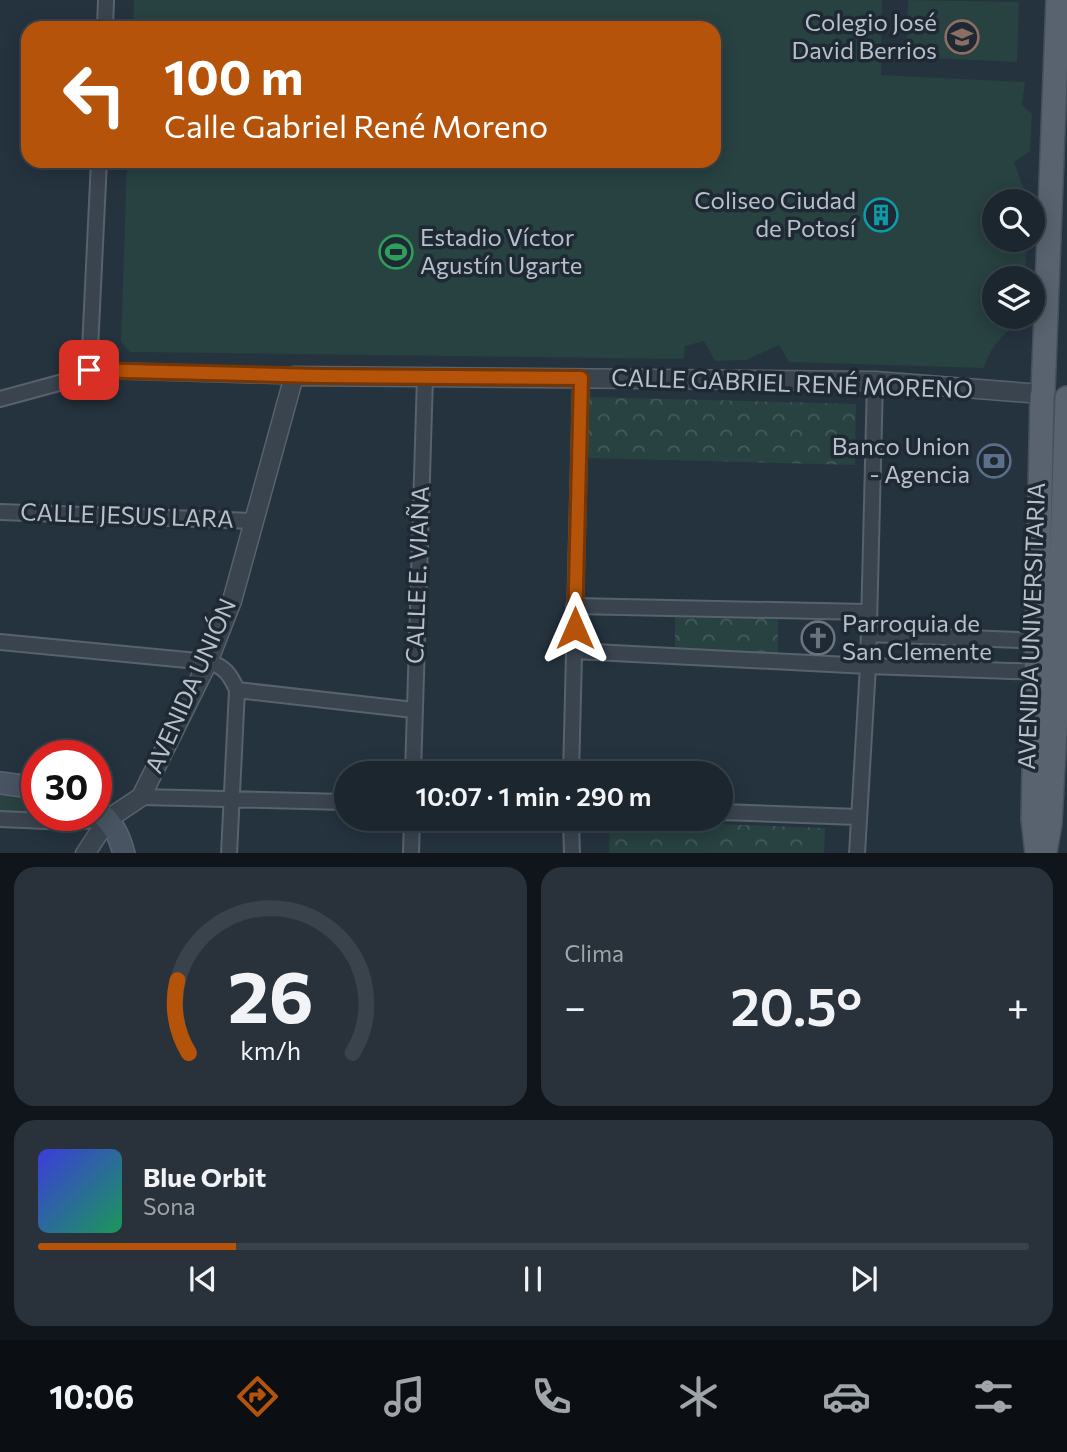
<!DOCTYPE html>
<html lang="es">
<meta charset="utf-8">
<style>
body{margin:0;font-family:Commissioner,sans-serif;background:#29323b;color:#f1f3f6;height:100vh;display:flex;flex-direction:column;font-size:26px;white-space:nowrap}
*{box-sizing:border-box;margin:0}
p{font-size:23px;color:#a0a5aa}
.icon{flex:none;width:38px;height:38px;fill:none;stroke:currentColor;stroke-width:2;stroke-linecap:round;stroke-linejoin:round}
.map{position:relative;height:853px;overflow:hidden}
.details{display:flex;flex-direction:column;gap:14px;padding:14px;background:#0f151a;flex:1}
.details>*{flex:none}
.hud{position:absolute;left:21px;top:21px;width:700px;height:147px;border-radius:21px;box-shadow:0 4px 18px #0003,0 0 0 2px #3a434b;background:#b45309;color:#fff;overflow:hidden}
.controls{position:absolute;left:982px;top:189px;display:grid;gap:14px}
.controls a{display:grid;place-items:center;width:63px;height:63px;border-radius:50%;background:#1c262f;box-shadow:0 4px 18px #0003,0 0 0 2px #3a434b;font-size:35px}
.speed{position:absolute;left:21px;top:740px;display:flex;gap:14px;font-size:35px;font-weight:700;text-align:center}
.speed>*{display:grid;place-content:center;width:91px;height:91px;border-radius:50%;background:#1c262f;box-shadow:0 4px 18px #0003,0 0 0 2px #3a434b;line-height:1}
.speed .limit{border:10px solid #d22;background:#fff;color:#111}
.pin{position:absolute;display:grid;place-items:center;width:60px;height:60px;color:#fff;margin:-30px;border-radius:14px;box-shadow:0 4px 10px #0006}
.me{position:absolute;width:77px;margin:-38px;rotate:0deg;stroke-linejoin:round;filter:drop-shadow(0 0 5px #0008)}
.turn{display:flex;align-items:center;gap:24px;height:147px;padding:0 28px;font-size:32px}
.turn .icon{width:91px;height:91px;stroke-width:2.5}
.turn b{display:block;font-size:49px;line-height:60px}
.big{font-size:52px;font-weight:600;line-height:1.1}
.details .tile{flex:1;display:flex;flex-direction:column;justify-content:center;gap:10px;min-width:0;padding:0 24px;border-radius:21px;background:#29323b}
.details .dial{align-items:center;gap:0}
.dial svg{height:182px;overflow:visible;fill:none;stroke:#3a434b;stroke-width:7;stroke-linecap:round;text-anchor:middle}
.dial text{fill:#f1f3f6;stroke:none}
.song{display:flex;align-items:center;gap:21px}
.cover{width:84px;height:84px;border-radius:10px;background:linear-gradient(135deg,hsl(240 70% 55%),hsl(150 70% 35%))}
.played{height:7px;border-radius:4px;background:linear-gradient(90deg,#b45309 20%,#3a434b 20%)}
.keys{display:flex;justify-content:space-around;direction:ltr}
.heat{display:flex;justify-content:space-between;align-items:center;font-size:38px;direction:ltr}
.details .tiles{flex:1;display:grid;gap:14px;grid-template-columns:1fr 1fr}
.tile:last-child{grid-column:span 2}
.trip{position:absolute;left:334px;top:761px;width:399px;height:70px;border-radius:35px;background:#1c262f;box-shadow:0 4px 18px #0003,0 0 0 2px #3a434b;font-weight:600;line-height:70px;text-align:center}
.dock{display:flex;height:112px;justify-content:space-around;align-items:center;background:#0b0f13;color:#a0a5aa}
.dock .icon{width:49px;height:49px}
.dock .active{color:#b45309}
.dock b{font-size:32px;color:#f1f3f6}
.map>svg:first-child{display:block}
</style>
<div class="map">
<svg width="1067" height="854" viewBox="0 0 1067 854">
<defs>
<pattern id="grass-tufts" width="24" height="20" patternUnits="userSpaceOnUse" patternTransform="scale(1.75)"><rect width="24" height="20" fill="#284141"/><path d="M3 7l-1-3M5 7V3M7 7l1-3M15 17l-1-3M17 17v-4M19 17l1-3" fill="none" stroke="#455b5b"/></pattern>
<pattern id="forest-crowns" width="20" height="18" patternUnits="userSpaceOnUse" patternTransform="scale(1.75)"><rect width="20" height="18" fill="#284141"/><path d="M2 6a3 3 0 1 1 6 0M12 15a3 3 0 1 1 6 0" fill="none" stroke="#455b5b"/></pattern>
</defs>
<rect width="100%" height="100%" fill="#25333f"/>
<path fill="url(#grass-tufts)" d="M0,791L37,793V812L0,810Z"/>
<path fill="url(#forest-crowns)" d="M589,397L856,404L855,465L588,458Z
M675,614L778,617V654L675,650Z
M610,820L825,828L824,853H609Z"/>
<path fill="#284141" d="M134,0H882L881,75L1025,82L1022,105L1032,114L1030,151L1014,162L1028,201H994V240H1027L1025,278H994V317H1024C1006,331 990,346 984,368L789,362L779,345L746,360L715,361L704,341L685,346L684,359L130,352L121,342L127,161H714V28H133Z
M908,0L1019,2L1017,62L906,57Z"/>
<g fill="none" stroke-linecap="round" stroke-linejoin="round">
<defs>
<path id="minor" d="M105,28L106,0
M89,370L99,161
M0,399L70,380L89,370L294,376
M0,512L254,521
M574,606L868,612
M869,634L1043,641
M0,642L208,662C224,666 230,674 237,690L229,854
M575,651L868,666L1042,672
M237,690L414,710
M413,774L425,377
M571,774L581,378
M141,797L346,802
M721,812L858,817
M0,819L69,822L108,819
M571,819L572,854
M411,854L412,819
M857,854L868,666L875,381"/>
<path id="tertiary" d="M85,854L108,819L141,797L208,662L232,601L294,376L875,381L1042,394"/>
<path id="secondary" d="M0,783L37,788
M96,809C112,822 119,834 124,854"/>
<path id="primary" d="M1043,392L1058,0
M1045,852L1050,823L1057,694L1067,398
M1037,854L1033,819L1042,396"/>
</defs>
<use href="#minor" stroke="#57626d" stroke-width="18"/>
<use href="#tertiary" stroke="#57626d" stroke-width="21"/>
<use href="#secondary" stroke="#57626d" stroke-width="24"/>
<use href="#primary" stroke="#46505b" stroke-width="26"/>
<use href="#minor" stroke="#3a444f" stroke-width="14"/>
<use href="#tertiary" stroke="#3a444f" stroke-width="18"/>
<use href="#secondary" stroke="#485462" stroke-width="21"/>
<use href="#primary" stroke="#58636f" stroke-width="23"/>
</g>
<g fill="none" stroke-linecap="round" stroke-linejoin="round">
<defs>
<path id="route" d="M89,370L320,376L581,378L575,628"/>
</defs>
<use href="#route" stroke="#753606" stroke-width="18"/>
<use href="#route" stroke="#b45309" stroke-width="12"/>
</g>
<defs>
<symbol id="school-ring" viewBox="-11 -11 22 22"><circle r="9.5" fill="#1e2934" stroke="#8d6e63" stroke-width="1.5"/><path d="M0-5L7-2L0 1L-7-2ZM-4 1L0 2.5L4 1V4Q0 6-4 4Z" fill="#8d6e63"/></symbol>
<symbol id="building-ring" viewBox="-11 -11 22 22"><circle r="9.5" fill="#1e2934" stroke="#0f9aa8" stroke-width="1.5"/><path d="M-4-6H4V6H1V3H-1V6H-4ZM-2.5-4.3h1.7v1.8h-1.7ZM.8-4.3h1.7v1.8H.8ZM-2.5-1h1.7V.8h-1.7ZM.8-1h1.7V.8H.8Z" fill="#0f9aa8"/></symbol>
<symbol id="stadium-ring" viewBox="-11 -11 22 22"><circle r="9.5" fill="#1e2934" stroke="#2e9e5b" stroke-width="1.5"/><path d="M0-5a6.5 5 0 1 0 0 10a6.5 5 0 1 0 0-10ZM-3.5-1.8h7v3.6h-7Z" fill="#2e9e5b"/></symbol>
<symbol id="bank-ring" viewBox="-11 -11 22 22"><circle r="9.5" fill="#1e2934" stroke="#5c6f8a" stroke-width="1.5"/><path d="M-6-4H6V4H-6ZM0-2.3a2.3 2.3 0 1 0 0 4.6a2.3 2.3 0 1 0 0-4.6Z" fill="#5c6f8a"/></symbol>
<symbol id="church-ring" viewBox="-11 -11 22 22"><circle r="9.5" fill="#1e2934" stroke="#6b7280" stroke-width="1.5"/><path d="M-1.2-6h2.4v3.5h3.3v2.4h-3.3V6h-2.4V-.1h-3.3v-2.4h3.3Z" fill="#6b7280"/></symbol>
</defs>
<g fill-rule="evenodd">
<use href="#school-ring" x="943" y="18" width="38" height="38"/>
<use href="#building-ring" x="862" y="196" width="38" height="38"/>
<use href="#stadium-ring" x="377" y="233" width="38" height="38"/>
<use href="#bank-ring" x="975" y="442" width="38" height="38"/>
<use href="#church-ring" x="799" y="619" width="38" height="38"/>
</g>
<g text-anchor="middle" stroke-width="7" stroke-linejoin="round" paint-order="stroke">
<g font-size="24" fill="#b6bfca" stroke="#1e2934" text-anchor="end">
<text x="937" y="31">Colegio José<tspan x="937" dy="28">David Berrios</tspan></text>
<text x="856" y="209">Coliseo Ciudad<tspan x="856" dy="28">de Potosí</tspan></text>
<text x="420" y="246" text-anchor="start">Estadio Víctor<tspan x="420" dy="28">Agustín Ugarte</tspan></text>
<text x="970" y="455">Banco Union<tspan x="970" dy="28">- Agencia</tspan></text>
<text x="842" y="632" text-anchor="start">Parroquia de<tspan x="842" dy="28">San Clemente</tspan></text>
</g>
<g font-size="24" fill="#b6bfca" stroke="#1e2934">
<text transform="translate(792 384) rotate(2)" y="8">CALLE GABRIEL RENÉ MORENO</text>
<text transform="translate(127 516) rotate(2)" y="8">CALLE JESUS LARA</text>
<text transform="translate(418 575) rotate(-88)" y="8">CALLE E. VIAÑA</text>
<text transform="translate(1032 626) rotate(-88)" y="8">AVENIDA UNIVERSITARIA</text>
<text transform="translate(191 686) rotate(-66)" y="8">AVENIDA UNIÓN</text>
</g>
</g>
</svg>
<div class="controls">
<a><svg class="icon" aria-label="search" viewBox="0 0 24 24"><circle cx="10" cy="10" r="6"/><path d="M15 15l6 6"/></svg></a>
<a><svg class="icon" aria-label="layers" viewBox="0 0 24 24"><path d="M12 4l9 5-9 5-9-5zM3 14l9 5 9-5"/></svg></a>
</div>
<div class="speed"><div class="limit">30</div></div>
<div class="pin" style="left:89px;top:370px;background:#d93025"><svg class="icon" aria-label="arrive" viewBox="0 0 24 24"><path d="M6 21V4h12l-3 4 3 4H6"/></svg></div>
<svg class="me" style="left:575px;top:628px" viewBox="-20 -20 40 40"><path d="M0-17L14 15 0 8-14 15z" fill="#b45309" stroke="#fff" stroke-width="4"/></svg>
<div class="trip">10:07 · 1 min · 290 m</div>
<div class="hud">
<div class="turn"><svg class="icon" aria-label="left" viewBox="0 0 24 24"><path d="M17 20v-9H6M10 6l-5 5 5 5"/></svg><div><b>100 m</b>Calle Gabriel René Moreno</div></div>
</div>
</div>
<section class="details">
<div class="tiles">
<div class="tile dial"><svg viewBox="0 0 100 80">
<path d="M14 69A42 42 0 1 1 86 69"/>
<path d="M14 69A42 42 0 0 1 9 37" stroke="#b45309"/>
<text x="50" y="56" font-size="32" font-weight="700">26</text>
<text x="50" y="72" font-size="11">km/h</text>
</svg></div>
<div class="tile"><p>Clima</p>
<div class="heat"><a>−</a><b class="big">20.5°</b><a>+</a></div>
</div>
<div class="tile">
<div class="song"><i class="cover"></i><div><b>Blue Orbit</b><p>Sona</p></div></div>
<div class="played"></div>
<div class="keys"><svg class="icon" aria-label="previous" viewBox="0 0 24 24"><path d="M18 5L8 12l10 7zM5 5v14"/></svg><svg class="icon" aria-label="pause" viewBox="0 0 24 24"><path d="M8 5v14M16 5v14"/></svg><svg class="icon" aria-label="next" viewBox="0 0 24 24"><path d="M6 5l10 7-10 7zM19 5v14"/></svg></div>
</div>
</div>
</section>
<nav class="dock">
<b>10:06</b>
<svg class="icon active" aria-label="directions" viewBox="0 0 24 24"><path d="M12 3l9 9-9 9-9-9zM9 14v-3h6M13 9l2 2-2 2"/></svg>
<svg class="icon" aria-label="music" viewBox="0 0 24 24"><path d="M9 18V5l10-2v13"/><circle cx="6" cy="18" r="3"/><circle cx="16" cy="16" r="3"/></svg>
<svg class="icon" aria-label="phone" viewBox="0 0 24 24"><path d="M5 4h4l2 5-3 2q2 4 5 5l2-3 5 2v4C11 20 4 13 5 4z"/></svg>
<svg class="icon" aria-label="climate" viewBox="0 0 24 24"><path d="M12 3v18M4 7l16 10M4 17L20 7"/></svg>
<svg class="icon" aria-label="car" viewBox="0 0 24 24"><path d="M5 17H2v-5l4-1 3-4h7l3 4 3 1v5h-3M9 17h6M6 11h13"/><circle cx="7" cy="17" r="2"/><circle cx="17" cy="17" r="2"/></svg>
<svg class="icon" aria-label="filters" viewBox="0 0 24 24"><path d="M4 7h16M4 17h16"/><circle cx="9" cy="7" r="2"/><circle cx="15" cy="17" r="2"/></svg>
</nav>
